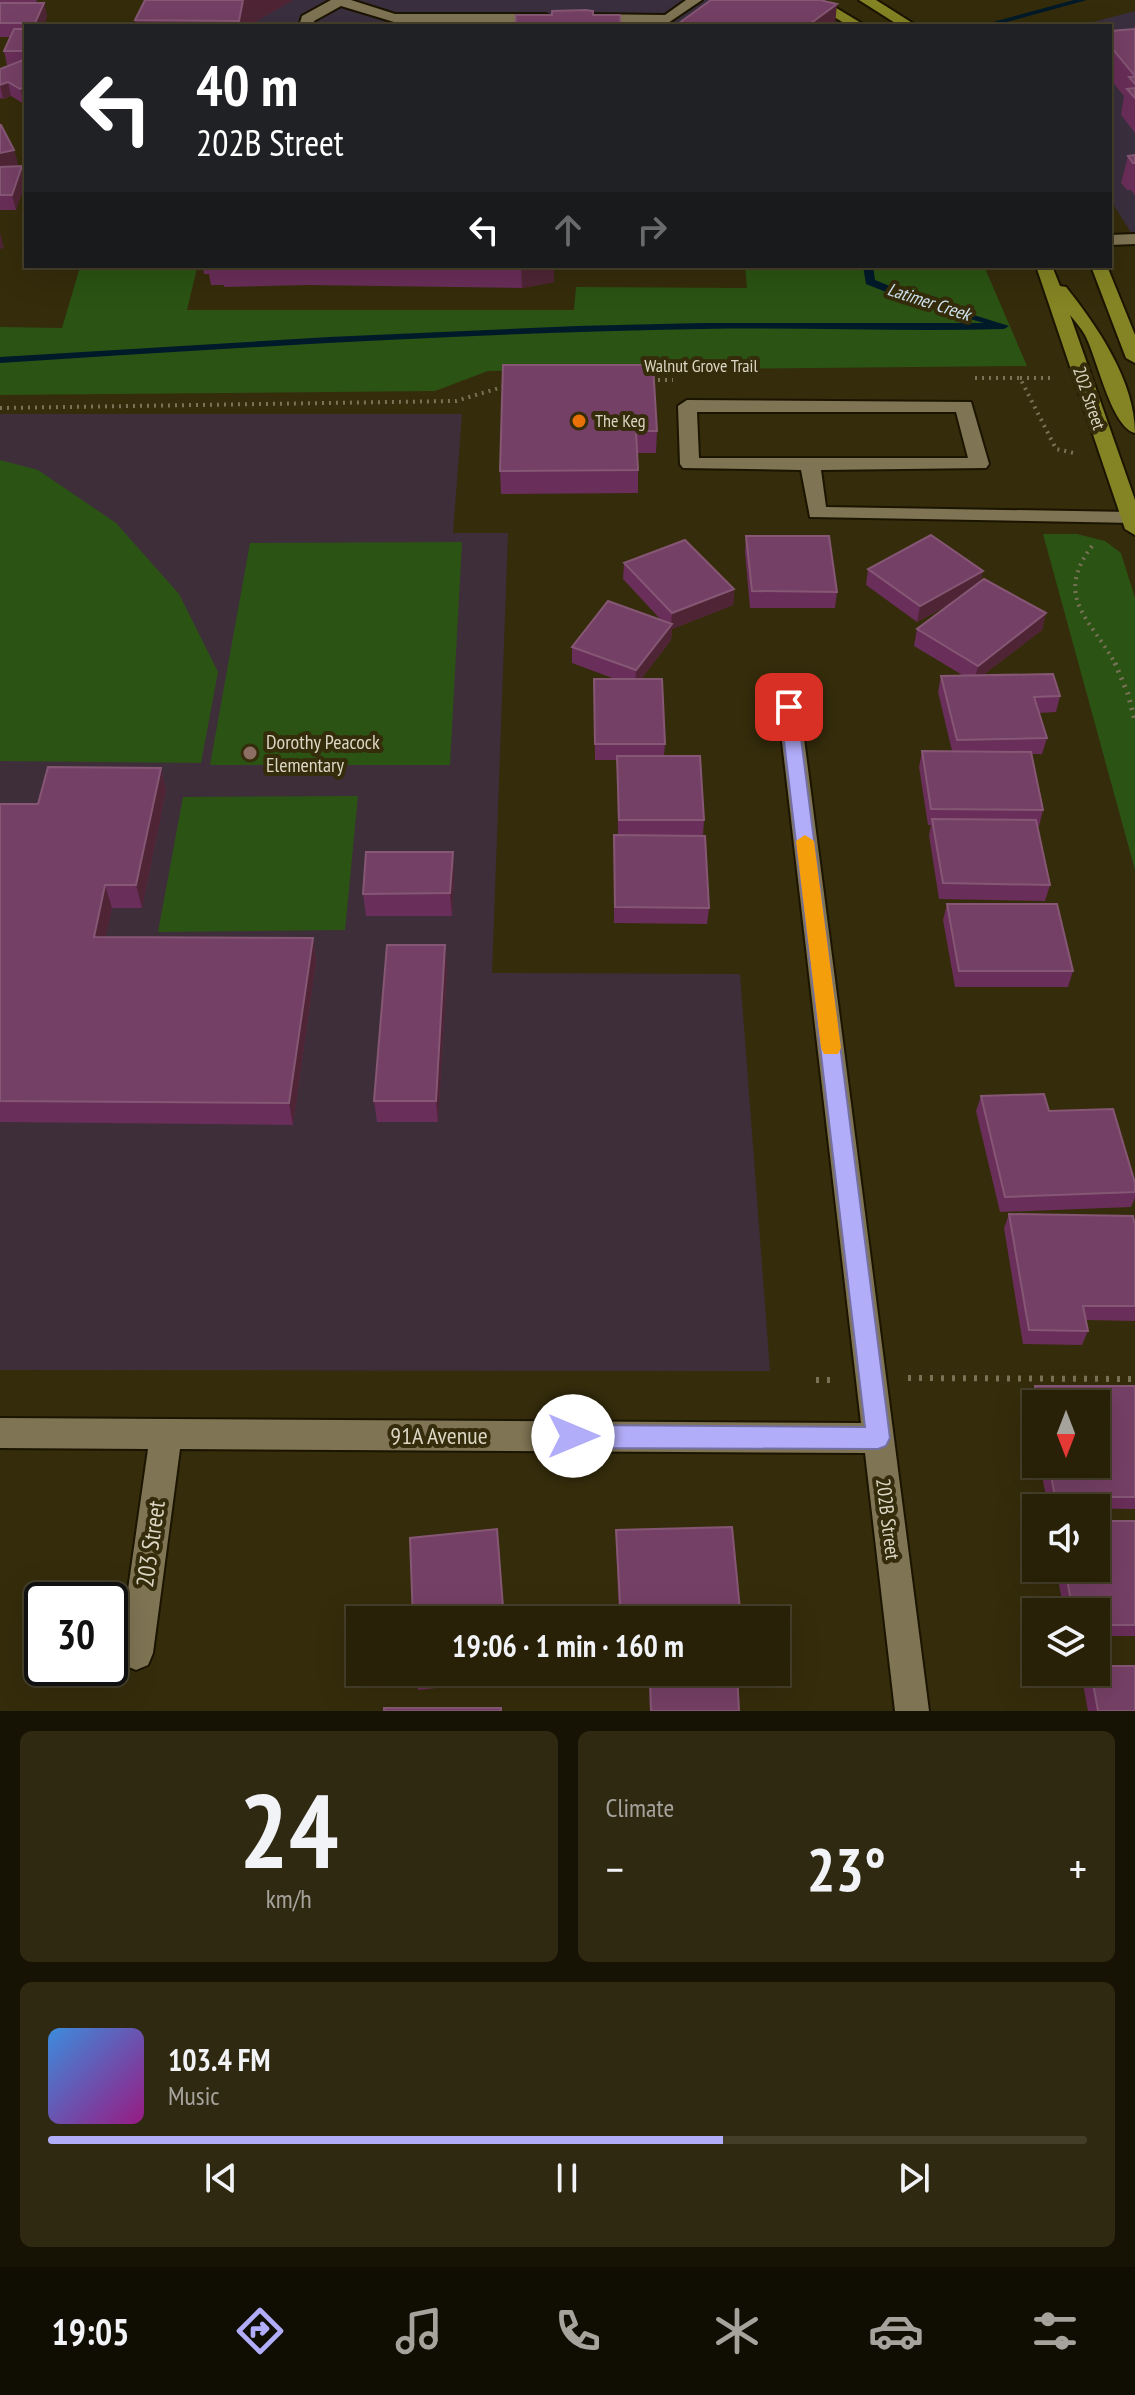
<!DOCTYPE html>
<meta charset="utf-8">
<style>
body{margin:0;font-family:"PT Sans Narrow",sans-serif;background:#302912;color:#f1f3f6;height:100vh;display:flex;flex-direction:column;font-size:30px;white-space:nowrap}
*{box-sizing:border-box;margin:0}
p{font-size:26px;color:#a5a39c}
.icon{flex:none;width:44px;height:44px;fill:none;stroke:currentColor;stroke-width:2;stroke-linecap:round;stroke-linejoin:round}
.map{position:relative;height:1711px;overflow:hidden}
.side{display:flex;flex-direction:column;gap:20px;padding:20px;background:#161204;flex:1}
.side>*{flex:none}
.guide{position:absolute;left:24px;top:24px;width:1088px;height:244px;border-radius:0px;box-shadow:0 8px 32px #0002,0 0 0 2px #443e29;background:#202124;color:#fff;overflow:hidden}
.needle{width:52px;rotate:180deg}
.fabs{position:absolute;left:1022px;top:1390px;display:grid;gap:16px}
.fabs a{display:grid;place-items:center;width:88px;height:88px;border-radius:0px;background:#282108;box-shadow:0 8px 32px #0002,0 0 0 2px #443e29;font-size:40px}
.speed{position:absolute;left:24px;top:1582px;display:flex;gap:16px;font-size:40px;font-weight:700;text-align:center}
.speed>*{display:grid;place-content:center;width:104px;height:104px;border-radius:50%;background:#282108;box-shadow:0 8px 32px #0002,0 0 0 2px #443e29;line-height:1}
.speed .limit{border:4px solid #111;border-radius:12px;background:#fff;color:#111}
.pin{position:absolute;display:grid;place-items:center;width:68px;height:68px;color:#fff;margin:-34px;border-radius:16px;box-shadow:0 4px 12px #0006}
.me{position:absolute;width:88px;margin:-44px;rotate:90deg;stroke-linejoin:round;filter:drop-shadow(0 0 6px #0008)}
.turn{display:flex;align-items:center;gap:28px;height:168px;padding:0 40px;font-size:36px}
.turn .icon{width:104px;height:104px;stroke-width:2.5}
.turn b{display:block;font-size:56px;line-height:68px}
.lanes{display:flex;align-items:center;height:76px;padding:0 40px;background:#0003;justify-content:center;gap:40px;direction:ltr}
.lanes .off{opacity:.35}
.big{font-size:60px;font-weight:800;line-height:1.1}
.side .widget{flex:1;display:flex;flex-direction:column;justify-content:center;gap:12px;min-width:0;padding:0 28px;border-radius:12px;background:#302912}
.side .dial{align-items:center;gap:0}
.dial b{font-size:104px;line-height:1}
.song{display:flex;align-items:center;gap:24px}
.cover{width:96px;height:96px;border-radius:12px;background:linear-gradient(135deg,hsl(210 70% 55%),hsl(310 70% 35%))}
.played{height:8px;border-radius:4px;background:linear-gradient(90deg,#b2adf9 65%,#443e29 65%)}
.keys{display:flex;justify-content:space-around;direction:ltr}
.heat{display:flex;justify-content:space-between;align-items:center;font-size:44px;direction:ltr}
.side .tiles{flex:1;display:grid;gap:20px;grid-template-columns:1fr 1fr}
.widget:last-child{grid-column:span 2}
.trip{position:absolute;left:346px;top:1606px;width:444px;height:80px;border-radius:0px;background:#282108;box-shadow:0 8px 32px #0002,0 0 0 2px #443e29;font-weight:800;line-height:80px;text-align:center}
.menu{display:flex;height:128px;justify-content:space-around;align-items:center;background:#100d03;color:#a5a39c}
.menu .icon{width:56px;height:56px}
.menu .active{color:#b2adf9}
.menu b{font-size:36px;color:#f1f3f6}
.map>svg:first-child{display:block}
</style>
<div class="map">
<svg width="1135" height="1711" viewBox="0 0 1135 1711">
<rect width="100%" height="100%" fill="#352c0b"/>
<path fill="#3a2f3e" d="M153,0H771L825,26H146Z
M1135,11V239L1110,199V26H1078Z"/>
<path fill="#3e2e3a" d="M0,414H462L453,533H508L492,973L740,974L770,1371L0,1370Z"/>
<path fill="#2b5314" d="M745,266H984L1027,366L488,371L435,391L0,395V327L62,328L80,267L197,268L187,310H574L576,287L747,288Z
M0,460L38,470L116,523L179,594L218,672L201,763L0,761Z
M1043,534H1077L1105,541L1121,553L1135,598V870Z
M462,542L450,765H210L250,543Z
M358,796L345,930L158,932L183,797Z"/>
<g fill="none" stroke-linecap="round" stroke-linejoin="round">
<path fill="#011a2a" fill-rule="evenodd" d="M1074,0H1087L992,26H978Z
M863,266H873L875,280L919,298L1009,326L1004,329C903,332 802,327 701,329C467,333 233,348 0,363V357L329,337L577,326L702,323H984L911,302L866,284Z"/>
<defs>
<path id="minor" d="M331,0H351L395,14H546L553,18L546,22H394L341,6L314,21L313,26H299L302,16Z
M686,0H702L668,23L587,22L580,18L587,14L665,15Z
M1135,234V244L1110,245V235Z
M687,400L971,402L989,464L986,468L821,470L826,507L1131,512L1135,513V523L810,517L801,470L683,468L680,464L678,406ZM697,412H956L968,458H699Z
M789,699L797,702L800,707L929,1711H895L865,1453L180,1449L153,1653L148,1665L136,1670L124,1665L119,1653L148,1449L0,1448V1418L861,1423L778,707L781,702Z"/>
<path id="major" d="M806,0H823L866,26H849Z
M859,0H876L917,26H900Z
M1036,266H1052L1060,286L1066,287C1097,326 1135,381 1135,433C1111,427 1097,357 1085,335C1081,328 1075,321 1070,315L1135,500V535L1125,529Z
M1091,266H1107L1135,335V363L1126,358Z"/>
</defs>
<use href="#minor" stroke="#1b1400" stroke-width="4"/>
<use href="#major" stroke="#1b1400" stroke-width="4"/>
<path stroke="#797257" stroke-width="4" stroke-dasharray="2 5" stroke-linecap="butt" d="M975,378H1020L1056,449L1074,453
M1020,378H1051
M651,380H673
M0,408L456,401L509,385
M1092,546C1053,598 1091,619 1116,665"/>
<path stroke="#797257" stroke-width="5" stroke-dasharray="2 6" stroke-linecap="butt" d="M1115,663L1128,694L1135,721"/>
<path stroke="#797257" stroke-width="6" stroke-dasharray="3 8" stroke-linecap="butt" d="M908,1378L1135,1379
M816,1380H834"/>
<use href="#minor" fill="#7f7453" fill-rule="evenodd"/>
<use href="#major" fill="#848424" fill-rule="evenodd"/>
</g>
<path fill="#692e59" d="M0,0H37L36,3H44L47,17L43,26H26V103L24,104L11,96L3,99L0,98V69L10,65H7L4,51L10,37H0Z
M293,0L248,26H136L135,20Z
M1135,24V133L1121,115L1124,96L1110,79V31L1134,29Z
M0,125L14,150L18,165L8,167L22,166L26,181L16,210H0Z
M1135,155V195L1131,190H1127L1121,183L1128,156Z
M203,266H554V282L522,288L308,285L224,287V285H211L209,274H204Z
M503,365L657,431L656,453H638V493L501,494L500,471Z
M746,536L837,592L835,608H750L745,552Z
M624,563L734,589L733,605L672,629L671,640L641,679L665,744L664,756L704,820L703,836L709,908L707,924L614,923V835H618L617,760H595L594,695L615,679L572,663V647L662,621L623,579Z
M868,569L983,571L980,582L1046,613L1042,630L983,675L1060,696L1056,712L1039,713L1047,738L1042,754H1031L1043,810L1039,826H1037L1050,885L1045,901L939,899L929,835L931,825H928L919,767L922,751H952L938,692L941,676H964L914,646L917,629L957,600L917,622L866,585Z
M161,768L166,790L142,908H112L105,937L313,938L316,961L293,1125L0,1122V804H38Z
M453,852L454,875L452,916H366L363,894Z
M947,904L1073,971L1068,987H955L943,920Z
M447,968L438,1122H377L374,1101Z
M981,1096L1049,1111L1135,1183V1198L1131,1207L1000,1212L976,1111Z
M1009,1214L1135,1226V1321L1086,1320L1088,1331L1082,1345L1023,1344L1004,1228Z
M1035,1386H1135V1509L1048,1508L1040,1464H1096V1404H1036V1440L1029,1400Z
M1135,1521V1636H1096V1612H1064L1056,1568H1096Z
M616,1530L741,1620H619L616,1542Z
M416,1672H508L509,1680L418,1690Z
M648,1672H737L739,1711H650Z
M1086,1672H1091L1135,1711H1088L1082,1678Z"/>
<path fill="#4f2535" d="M243,0H293L248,26H239V21Z
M44,3L47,17L43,26H36L35,23Z
M837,4L835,26H807Z
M8,82L11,96L3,99L0,85Z
M26,87V103L24,104L20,89Z
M14,150L18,165L0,168V153Z
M22,166L26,181L16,210L12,195Z
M0,233L4,248L0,249Z
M521,266H554V282L522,288Z
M983,571L979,587L917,622L920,606Z
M734,589L733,605L672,629L671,640L635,687L636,670L671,625L672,613Z
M1046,613L1042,630L974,682L978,666Z
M161,768L166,790L142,908L136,885Z
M453,852L454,875L452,916L450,893Z
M105,885L112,908L101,960L94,937Z
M313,938L316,961L293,1125L289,1103Z
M445,945L447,968L438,1122L436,1101Z"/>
<path fill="#754065" stroke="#855774" stroke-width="2" d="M145,0H243L239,21L135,20Z
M711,0H820L837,4L807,26H675Z
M0,3H44L35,23H0Z
M586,10L593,11V15H620L621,26H515L516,15H552V11Z
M14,29H26V51H4Z
M1135,29V76L1110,46V31Z
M26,59V87L20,89L8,82L0,85V69Z
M1129,77H1135V84Z
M1135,88V98L1127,89Z
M0,125H1L14,150L0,153Z
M1135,155V163H1133L1128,156Z
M22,166L12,195H0V167Z
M503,365H653L657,431H636L638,470L500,471Z
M931,535L983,571L920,606L868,569Z
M746,536H829L837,592L752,591Z
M685,540L734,589L672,613L624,563Z
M984,579L1046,613L978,666L917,629Z
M608,601L672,624L636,670L572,647Z
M1053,674L1060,696L1034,697L1047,738L957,740L941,676Z
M594,679H662L665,744H595Z
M922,751L1031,752L1043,810L931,809Z
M617,756H700L704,820H619Z
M48,767L161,768L136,885H105L94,937L313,938L289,1103L0,1101V804H38Z
M932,819L1036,820L1050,885L943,883Z
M614,835L705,836L709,908L615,907Z
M366,852H453L450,893L363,894Z
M947,904H1057L1073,971H959Z
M387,945H445L436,1101H374Z
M1044,1094L1049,1111L1113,1109L1135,1183V1192L1005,1197L981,1096Z
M1009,1214L1133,1216L1135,1226V1306H1083L1088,1331L1029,1330Z
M1035,1386H1135V1497H1055L1049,1464H1096V1404H1038Z
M1096,1521H1135V1625H1096V1612H1073L1065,1568H1096Z
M732,1527L741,1620H621L616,1530Z
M497,1529L504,1620H413L410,1538Z
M1096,1666H1135V1711H1098L1091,1672H1096Z
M416,1672H476L416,1679Z
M650,1672H737L739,1711H651Z
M384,1708H501V1711H384Z"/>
<path fill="#b2adf9" stroke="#7470a2" stroke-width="2" d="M789,702L797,707L890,1438L886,1446L878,1449L573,1448L565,1444L561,1436L565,1428L573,1425L865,1427L780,707Z"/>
<path fill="#f59e0b" d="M805,835L814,841L841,1048L838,1054H824L821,1048L796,841Z"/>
<circle fill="#e8710a" stroke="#352c0b" stroke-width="3" cx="579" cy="421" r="8"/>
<circle fill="#8d6e63" stroke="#352c0b" stroke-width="3" cx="250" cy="753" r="8"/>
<g text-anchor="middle" stroke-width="8" stroke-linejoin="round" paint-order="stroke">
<g font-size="18" font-style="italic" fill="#d0e4f1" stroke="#352c0b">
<text transform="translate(929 302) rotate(18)" y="6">Latimer Creek</text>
</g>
<g font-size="18" fill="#dcd6c4" stroke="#352c0b">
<text x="701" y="372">Walnut Grove Trail</text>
<text transform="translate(1089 398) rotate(71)" y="6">202 Street</text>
</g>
<g font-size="18" fill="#dcd6c4" stroke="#352c0b" text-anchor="start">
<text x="595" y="427">The Keg</text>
</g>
<g font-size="20" fill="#dcd6c4" stroke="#352c0b" text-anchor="start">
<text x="266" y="749">Dorothy Peacock<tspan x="266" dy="23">Elementary</tspan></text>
</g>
<g font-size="20" fill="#dcd6c4" stroke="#352c0b">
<text transform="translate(888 1519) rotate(83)" y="7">202B Street</text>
</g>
<g font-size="24" fill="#dcd6c4" stroke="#352c0b">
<text x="439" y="1444">91A Avenue</text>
<text transform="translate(151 1544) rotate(-82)" y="8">203 Street</text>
</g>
</g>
</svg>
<div class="fabs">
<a><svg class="needle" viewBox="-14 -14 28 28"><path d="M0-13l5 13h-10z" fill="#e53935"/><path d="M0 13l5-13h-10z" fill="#a5a39c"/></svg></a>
<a><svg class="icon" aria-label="sound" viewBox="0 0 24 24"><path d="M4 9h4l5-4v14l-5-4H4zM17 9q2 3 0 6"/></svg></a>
<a><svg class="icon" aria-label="layers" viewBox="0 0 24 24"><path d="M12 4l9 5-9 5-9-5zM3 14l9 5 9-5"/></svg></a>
</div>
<div class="speed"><div class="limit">30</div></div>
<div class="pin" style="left:789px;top:707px;background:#d93025"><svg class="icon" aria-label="arrive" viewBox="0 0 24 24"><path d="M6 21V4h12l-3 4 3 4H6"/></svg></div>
<svg class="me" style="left:573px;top:1436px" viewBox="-20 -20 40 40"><circle r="19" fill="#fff"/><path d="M0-13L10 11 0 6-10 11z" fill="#b2adf9"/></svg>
<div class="trip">19:06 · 1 min · 160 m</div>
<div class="guide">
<div class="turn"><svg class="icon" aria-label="left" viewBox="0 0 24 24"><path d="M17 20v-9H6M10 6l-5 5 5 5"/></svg><div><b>40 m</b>202B Street</div></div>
<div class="lanes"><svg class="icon" aria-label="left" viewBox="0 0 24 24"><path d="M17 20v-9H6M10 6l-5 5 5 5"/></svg><svg class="icon off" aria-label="ahead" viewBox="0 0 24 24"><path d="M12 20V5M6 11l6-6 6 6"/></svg><svg class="icon off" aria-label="right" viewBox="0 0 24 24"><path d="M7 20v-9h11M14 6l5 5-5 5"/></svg></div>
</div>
</div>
<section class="side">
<div class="tiles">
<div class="widget dial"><b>24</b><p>km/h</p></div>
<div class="widget"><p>Climate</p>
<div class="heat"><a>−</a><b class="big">23°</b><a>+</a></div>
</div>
<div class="widget">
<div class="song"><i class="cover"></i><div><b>103.4 FM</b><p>Music</p></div></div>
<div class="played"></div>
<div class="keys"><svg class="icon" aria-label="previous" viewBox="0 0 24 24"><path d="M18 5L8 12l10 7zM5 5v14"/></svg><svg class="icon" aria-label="pause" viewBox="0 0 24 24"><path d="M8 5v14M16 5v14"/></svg><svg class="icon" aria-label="next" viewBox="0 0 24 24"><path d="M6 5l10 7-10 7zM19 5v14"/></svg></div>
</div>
</div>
</section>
<nav class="menu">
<b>19:05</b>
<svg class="icon active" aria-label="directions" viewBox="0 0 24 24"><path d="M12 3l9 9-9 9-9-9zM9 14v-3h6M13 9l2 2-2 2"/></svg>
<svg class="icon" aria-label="music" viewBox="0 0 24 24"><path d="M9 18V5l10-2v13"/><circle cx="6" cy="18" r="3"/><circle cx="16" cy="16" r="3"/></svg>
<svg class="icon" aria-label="phone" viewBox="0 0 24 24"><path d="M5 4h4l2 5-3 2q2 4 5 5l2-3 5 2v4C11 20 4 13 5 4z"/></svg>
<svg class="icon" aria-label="climate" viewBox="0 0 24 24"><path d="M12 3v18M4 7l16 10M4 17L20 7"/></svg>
<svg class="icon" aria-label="car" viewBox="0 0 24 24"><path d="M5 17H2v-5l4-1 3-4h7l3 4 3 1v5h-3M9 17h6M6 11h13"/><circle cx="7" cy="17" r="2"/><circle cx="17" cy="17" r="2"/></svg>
<svg class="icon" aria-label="filters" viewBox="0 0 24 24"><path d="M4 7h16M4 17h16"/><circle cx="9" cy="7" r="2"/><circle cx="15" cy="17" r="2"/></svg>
</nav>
